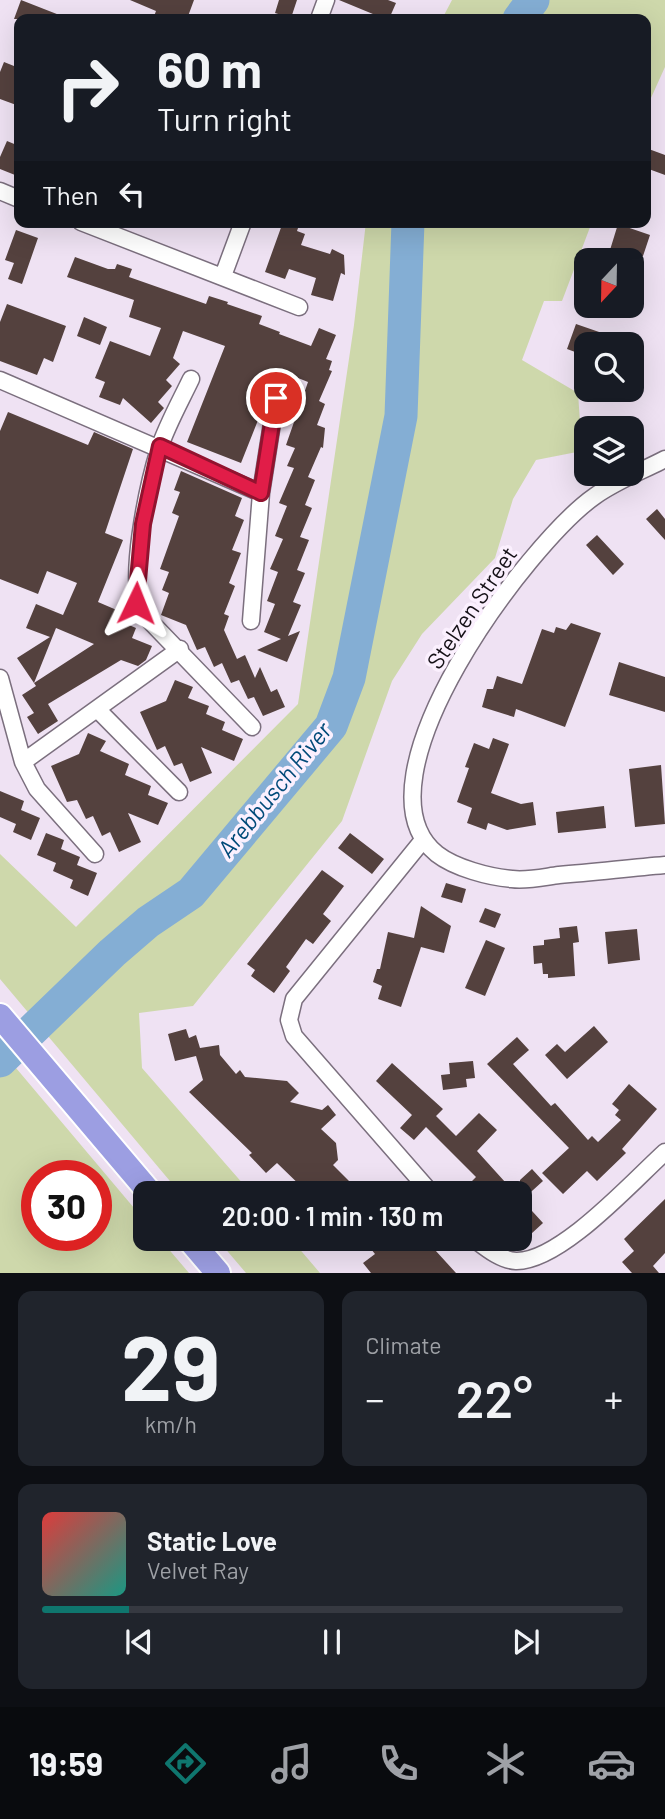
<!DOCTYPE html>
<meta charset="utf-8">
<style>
body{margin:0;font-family:Barlow,sans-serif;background:#20242c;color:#f1f3f6;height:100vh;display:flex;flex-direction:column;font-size:26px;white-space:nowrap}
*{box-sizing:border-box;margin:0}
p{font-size:23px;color:#9ea1a6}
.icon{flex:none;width:38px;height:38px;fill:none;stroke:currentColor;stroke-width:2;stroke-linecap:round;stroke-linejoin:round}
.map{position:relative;height:1273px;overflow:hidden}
.side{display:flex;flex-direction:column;gap:18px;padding:18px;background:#0d0f14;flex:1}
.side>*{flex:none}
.guide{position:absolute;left:14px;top:14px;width:637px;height:214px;border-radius:14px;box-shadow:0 7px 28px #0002;background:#171b24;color:#f1f3f6;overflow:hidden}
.needle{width:46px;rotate:202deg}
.fabs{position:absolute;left:574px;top:248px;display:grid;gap:14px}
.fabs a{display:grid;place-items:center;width:70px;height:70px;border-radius:14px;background:#171b24;box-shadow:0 7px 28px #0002;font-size:35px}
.speed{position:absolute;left:21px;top:1160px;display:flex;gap:14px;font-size:35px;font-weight:700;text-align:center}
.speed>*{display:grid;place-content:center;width:91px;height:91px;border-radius:50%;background:#171b24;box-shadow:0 7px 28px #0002;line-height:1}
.speed .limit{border:10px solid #d22;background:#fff;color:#111}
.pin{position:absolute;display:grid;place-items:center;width:60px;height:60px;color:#fff;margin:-30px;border:4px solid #fff;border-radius:50%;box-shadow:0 2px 7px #0007}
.me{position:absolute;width:77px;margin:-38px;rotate:2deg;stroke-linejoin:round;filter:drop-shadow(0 0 5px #0008)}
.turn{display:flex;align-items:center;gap:24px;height:147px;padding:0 28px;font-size:32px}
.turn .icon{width:91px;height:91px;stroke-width:2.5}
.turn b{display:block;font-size:49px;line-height:60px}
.then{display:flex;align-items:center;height:66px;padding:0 28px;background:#0003;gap:14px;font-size:26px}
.big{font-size:52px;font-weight:600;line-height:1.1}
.side .tile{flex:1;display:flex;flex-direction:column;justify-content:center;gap:10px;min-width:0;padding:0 24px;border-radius:14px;background:#20242c}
.side .dial{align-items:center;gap:0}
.dial b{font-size:91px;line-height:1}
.song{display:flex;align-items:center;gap:21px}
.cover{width:84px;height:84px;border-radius:10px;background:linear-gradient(135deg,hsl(0 70% 55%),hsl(170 70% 35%))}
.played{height:7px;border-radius:4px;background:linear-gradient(90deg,#0f766e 15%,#363941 15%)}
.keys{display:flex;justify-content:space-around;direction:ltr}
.heat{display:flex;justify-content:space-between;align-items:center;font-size:38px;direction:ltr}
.side .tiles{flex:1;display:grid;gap:18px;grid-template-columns:1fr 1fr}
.tile:last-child{grid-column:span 2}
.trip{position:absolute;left:133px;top:1181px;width:399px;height:70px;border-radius:14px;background:#171b24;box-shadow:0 7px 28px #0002;font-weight:600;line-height:70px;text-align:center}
.tab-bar{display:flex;height:112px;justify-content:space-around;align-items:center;background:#090b0e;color:#9ea1a6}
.tab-bar .icon{width:49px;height:49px}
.tab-bar .on{color:#0f766e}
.tab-bar b{font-size:32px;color:#f1f3f6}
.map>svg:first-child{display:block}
</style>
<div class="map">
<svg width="665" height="1273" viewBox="0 0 665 1273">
<rect width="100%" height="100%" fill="#efe2f3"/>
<path fill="#ced8ab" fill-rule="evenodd" d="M452,0H665V67L646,109V19H442Z
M366,222H592L562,301H544L522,360L578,393L582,451L536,460L513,499L495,558L422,634L392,681L342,821L193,1006L139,1013L142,1068L251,1193H180L0,979V854L76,927L298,704L354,325Z
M0,1049L145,1221V1239H160L189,1273H0ZM96,1176V1236H37V1176Z
M217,1239H291L320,1273H246Z"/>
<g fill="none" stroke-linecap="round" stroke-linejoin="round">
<path stroke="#84aed4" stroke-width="33" d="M519,19L533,0
M0,1061L112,953L148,922L191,893L331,726L349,678L401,416L408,222"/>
</g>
<path fill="#54413e" d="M21,0L67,18V19H14Z
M130,0H194L187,19H153L156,11Z
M279,0H297L291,18L275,13Z
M339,0H388L396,3L389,19H385Z
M4,62L19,68V106L0,99V72Z
M7,141L19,146V165L15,175L0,169V157Z
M646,148L665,155V175L646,168Z
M283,222H300L297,231L305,234L301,245L330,254L332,249L344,255L345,275L341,273L333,301L311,295L316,278L289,269L285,279L265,272Z
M618,224L650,235L643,256L617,260L610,250Z
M16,230L38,238L22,284L8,279L14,263L5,260Z
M75,257L108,269H115L117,264L132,269L129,277L206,304L209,296L228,302L227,304L262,316L259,324L280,332L279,334L311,346L319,328L336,335L326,359L332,361L329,370L332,371L319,401L325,404L317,425L325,428L323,448L321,447L308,477L315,480L305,505L312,508L300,537L309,540L297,570L305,573L293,602L301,605L288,636L300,631L287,662L257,650L281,639L264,632L275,604L267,601L278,572L270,569L283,539L275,536L287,506L279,503L294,468L287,466L295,448L286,445L308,382L278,370L241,463L187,442L225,346L183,331L173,358L180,364L166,380L172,386L158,402L164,408L151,423L123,398L120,405L99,397L105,382L95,378L110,341L150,356L161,328L129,317L134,300L67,277Z
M7,304L66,326L53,362L44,358L37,375L0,361V322Z
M84,317L107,327L100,345L77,336Z
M576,324L628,342V345H586V356L567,349Z
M8,412L88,445L94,432L133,449L105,533L123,540L98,602L119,611L115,619L136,628L132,638L152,646L146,660L138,666L121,660L48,704L58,721L38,734L27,717L34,713L22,695L36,686L34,683L94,644L56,628L34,683L17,658L50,637L26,628L36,604L63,615L77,583L47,571L38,594L0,579V431Z
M181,471L242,498L235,516L244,520L232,550L241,553L229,583L235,586L224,614L229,616L224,630L237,659L245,655L255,678L260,667L271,692L277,689L285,707L263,716L254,697L248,699L239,680L231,683L222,663L214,667L205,647L197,650L186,625L161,615L169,593L162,590L169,572L160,569L179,516L172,513L180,492L174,490Z
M657,509L665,519V540L646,519Z
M597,535L624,564L613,575L586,545Z
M571,623L601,633L565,727L516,709L514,717L482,707L487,689H493L497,676L522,684L542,629L554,633L556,627L566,630Z
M619,662L665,677V712L609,695Z
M175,680L193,687L188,698L209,706L206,714L225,722L222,730L243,739L234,761L201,747L212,773L190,782L182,763L174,766L165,746L157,750L140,712L166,701Z
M88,733L106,741L100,751L129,764L125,775L151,786L148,795L168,803L158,825L128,813L141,842L119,852L110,832L102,836L93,816L86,819L77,800L67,802L51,766L79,754Z
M493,738L509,744L491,793L521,804L533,802L536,825L507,830L488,823L486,830L467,823L472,808L457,802L469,768L465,767L474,743L489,749Z
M661,765L665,824L635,827L629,769Z
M0,791L24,801L21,810L40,818L31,840L13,832L16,824L0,817Z
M604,806L606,828L558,833L556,812Z
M46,833L64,840L61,849L80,857L77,865L97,873L88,896L70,888L73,880L53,871L56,863L37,855Z
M350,833L384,859L372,874L338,848Z
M322,870L344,886L323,914L331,921L313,944L306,939L286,967L290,971L274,993L251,976L255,970L247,964Z
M446,883L466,889L462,903L441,897Z
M421,906L451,926L444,953L421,947L401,1007L378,999L382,986L373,982L377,969H380L388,932L414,938Z
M485,908L501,914L495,928L479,922Z
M577,926L579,942L573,943L575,976L548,978V974H543L542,963L534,964L533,946L544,945V940L560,938L559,928Z
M637,929L640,960L608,964L605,932Z
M486,940L505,948L485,996L465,988Z
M594,1026L608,1042L567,1079L545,1055L557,1044L565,1052Z
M186,1029L189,1038L196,1035L200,1048L219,1045L220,1055L236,1074L240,1070L245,1077L287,1081L299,1093L290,1102L322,1110L328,1105L336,1115L321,1129L336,1143L338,1160L333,1165L354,1186L347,1194H309L277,1163L266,1173L249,1155L252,1153L189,1092L203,1080L196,1056L175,1061L168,1034Z
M517,1037L529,1050L513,1064L551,1106L555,1103L588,1140L592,1136L598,1142L621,1120L615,1115L619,1110L612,1104L629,1084L657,1109L622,1149L626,1153L597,1181L587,1171L563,1194L542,1173L569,1148L487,1064Z
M473,1061L475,1078L466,1079L467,1087L443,1090L441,1075L450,1074L449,1063Z
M392,1063L443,1109L436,1116L456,1136L479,1113L497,1130L477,1151L516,1194H482L471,1182L476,1177L426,1127L414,1140L400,1128L412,1115L376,1081Z
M532,1169L543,1181L522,1200L543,1223L531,1234L520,1223V1180Z
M665,1199V1253L653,1266L659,1273H632L622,1262L634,1251L624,1239Z
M363,1239H396L405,1250L416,1239H425L456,1273H371L363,1263L375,1254Z"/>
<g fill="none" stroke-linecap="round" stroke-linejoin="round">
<defs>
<path id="minor" d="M319,19L326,0
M0,191L19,199
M81,222L299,307
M223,276L243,222
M191,379C180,402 167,425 159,449C148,485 126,584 144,615L252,727
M0,380L261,493
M665,459C642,471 616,481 595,496C529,542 347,782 437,854C455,868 489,877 512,879C527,881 544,877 559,875C595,872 630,868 665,865
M251,621L261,493L276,398
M0,678L23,762L37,789L95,854
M98,710L179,792
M23,762L180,649
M423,840L294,999L289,1020L294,1036L432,1194
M474,1239C486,1248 500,1260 516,1261C560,1262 632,1182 665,1152"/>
<path id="trunk" d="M0,1016L151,1194
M189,1239L218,1273"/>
</defs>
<use href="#minor" stroke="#7b6f7e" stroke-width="19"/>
<use href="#trunk" stroke="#fff" stroke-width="28"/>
<use href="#minor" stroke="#fff" stroke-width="16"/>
<use href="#trunk" stroke="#9c9ee2" stroke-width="24"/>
</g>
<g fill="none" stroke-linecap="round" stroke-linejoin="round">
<defs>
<path id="route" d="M136,603L143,524L160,446L261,493L276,398"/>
</defs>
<use href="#route" stroke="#92132f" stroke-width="18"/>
<use href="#route" stroke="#e11d48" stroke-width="12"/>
</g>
<g text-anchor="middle" stroke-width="7" stroke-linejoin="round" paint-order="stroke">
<g font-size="23" fill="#151117" stroke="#fbf0fe">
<text transform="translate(472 608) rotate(-56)" y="8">Stelzen Street</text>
</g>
<g font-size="24" font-style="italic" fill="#014a79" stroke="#fbf0fe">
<text transform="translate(275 790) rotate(-51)" y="8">Arebbusch River</text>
</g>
</g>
</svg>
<div class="fabs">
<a><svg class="needle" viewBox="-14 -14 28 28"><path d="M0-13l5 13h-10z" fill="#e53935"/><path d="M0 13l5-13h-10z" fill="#9ea1a6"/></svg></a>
<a><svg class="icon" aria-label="search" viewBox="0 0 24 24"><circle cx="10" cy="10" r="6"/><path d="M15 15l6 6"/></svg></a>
<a><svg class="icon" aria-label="layers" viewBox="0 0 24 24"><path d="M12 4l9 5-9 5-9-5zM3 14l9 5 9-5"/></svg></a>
</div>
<div class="speed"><div class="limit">30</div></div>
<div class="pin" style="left:276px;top:398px;background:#d93025"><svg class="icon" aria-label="arrive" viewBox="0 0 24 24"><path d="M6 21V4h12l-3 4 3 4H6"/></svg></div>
<svg class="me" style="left:136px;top:603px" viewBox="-20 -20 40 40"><path d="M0-17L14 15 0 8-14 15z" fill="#e11d48" stroke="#fff" stroke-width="4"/></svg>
<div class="trip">20:00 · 1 min · 130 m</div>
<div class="guide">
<div class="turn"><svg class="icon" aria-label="right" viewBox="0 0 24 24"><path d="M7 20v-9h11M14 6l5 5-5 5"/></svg><div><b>60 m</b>Turn right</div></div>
<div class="then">Then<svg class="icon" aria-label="left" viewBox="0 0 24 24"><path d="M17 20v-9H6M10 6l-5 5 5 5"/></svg></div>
</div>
</div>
<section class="side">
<div class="tiles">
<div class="tile dial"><b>29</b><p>km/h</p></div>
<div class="tile"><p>Climate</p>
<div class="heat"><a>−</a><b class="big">22°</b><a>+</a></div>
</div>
<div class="tile">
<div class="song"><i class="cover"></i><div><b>Static Love</b><p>Velvet Ray</p></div></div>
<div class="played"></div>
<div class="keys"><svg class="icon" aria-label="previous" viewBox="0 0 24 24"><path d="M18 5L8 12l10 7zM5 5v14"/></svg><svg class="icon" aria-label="pause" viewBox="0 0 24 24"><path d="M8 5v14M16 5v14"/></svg><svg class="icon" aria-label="next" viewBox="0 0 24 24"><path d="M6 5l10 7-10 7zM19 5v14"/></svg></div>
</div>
</div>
</section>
<nav class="tab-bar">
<b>19:59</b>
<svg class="icon on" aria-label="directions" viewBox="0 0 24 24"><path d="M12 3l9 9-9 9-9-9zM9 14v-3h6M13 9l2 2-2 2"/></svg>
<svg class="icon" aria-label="music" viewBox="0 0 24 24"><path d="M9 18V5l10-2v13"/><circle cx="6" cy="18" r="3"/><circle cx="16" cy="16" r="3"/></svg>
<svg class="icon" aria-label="phone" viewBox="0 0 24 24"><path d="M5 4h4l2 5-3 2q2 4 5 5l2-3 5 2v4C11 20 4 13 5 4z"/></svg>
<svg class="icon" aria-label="climate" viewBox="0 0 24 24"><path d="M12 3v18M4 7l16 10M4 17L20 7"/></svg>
<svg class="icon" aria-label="car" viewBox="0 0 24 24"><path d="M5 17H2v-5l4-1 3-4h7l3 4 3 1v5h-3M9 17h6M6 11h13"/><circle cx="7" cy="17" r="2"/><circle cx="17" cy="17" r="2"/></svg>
</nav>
